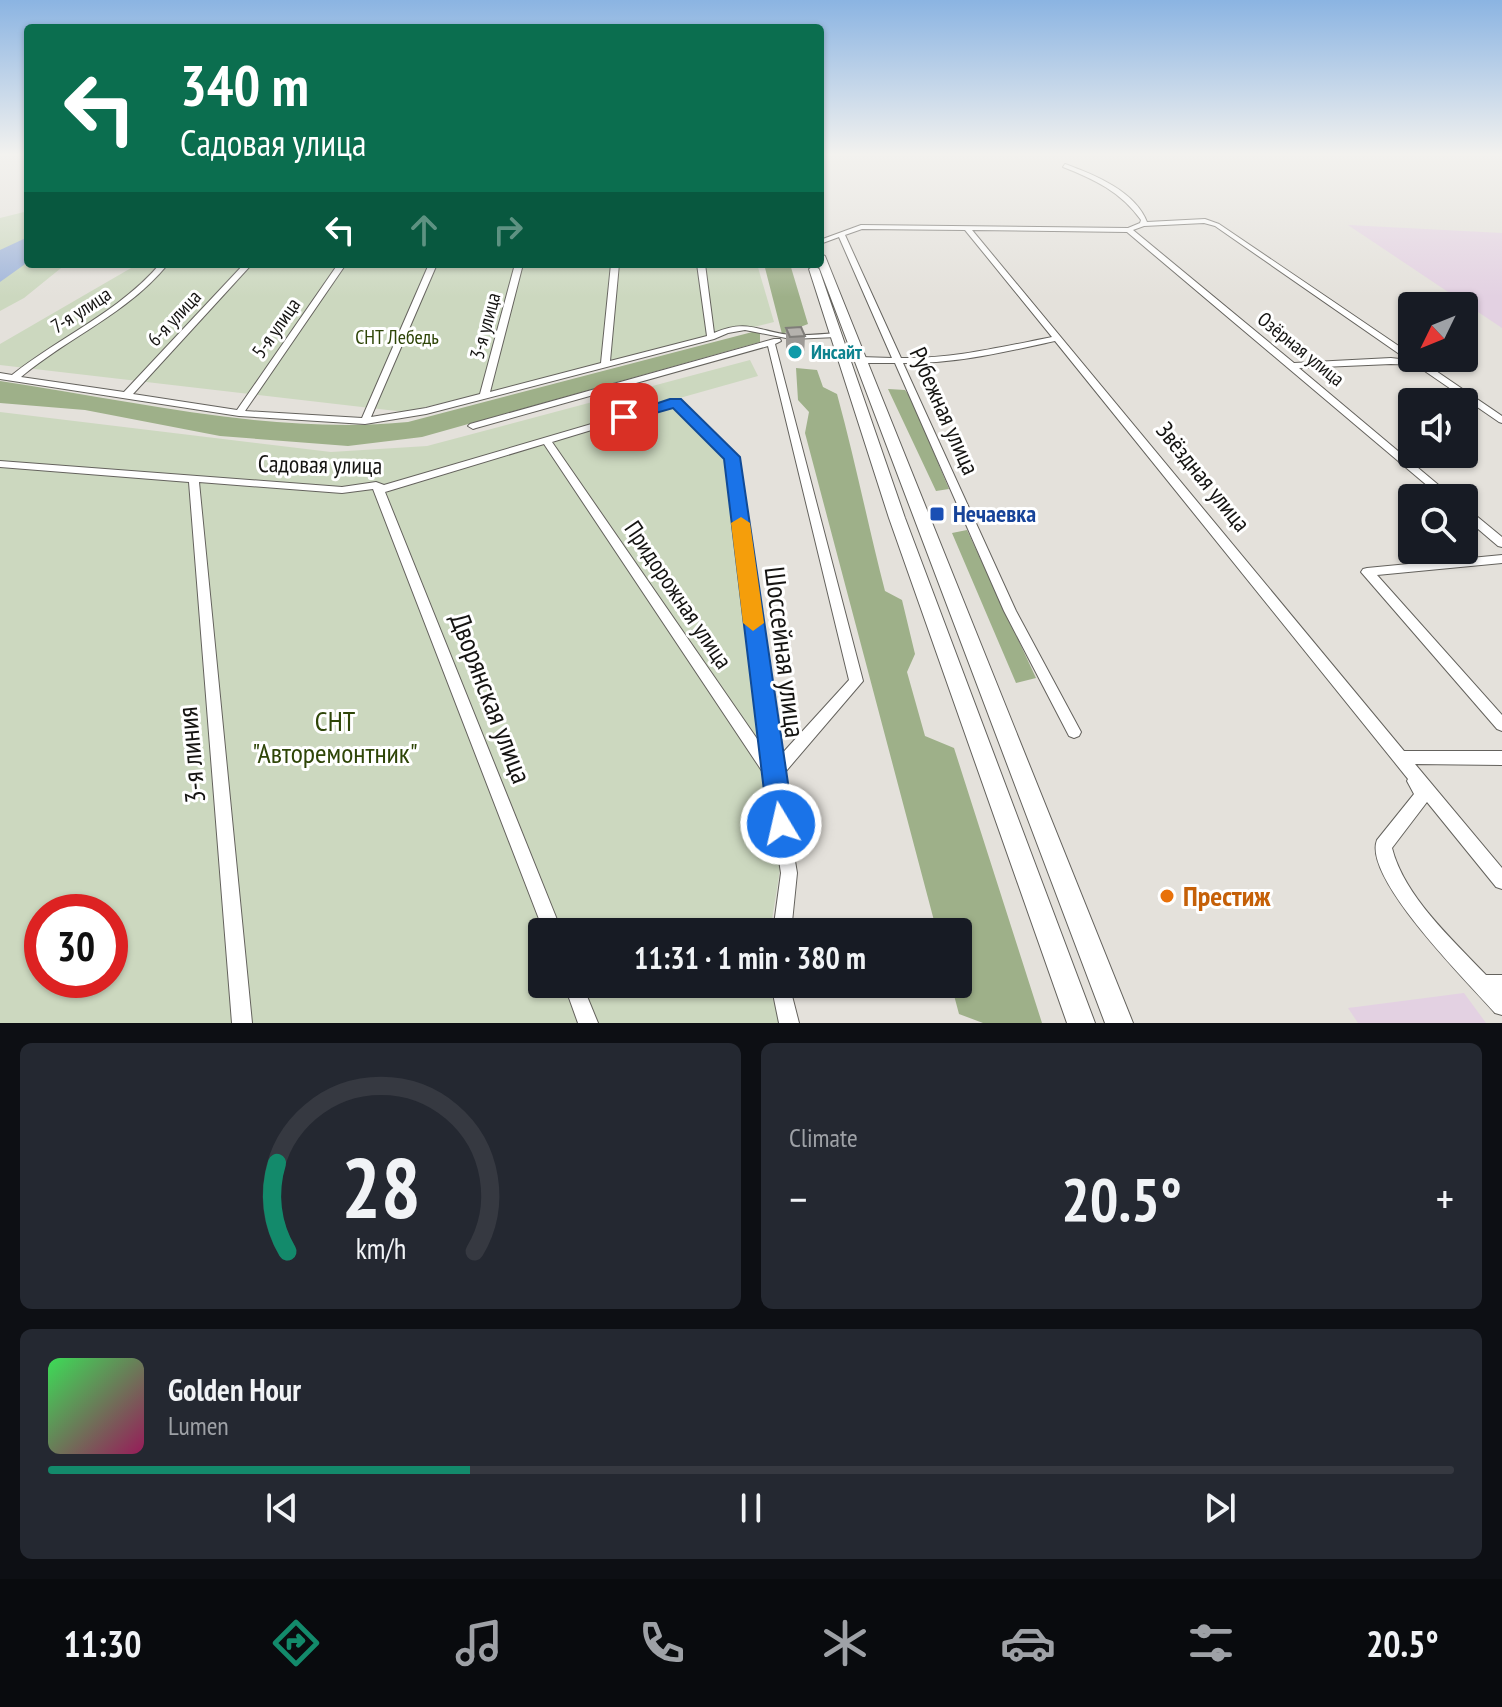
<!DOCTYPE html>
<meta charset="utf-8">
<style>
body{margin:0;font-family:"PT Sans Narrow",sans-serif;background:#242831;color:#f1f3f6;height:100vh;display:flex;flex-direction:column;font-size:30px;white-space:nowrap}
*{box-sizing:border-box;margin:0}
p{font-size:26px;color:#9ea1a6}
.icon{flex:none;width:44px;height:44px;fill:none;stroke:currentColor;stroke-width:2;stroke-linecap:round;stroke-linejoin:round}
.map{position:relative;height:1023px;overflow:hidden}
.drawer{display:flex;flex-direction:column;gap:20px;padding:20px;background:#0d0f14;flex:1}
.drawer>*{flex:none}
.top-card{position:absolute;left:24px;top:24px;width:800px;height:244px;border-radius:8px;box-shadow:0 2px 6px #0004;background:#0b6e4f;color:#fff;overflow:hidden}
.needle{width:52px;rotate:227deg}
.controls{position:absolute;left:1398px;top:292px;display:grid;gap:16px}
.controls a{display:grid;place-items:center;width:80px;height:80px;border-radius:8px;background:#171b24;box-shadow:0 2px 6px #0004;font-size:40px}
.speed{position:absolute;left:24px;top:894px;display:flex;gap:16px;font-size:40px;font-weight:700;text-align:center}
.speed>*{display:grid;place-content:center;width:104px;height:104px;border-radius:50%;background:#171b24;box-shadow:0 2px 6px #0004;line-height:1}
.speed .limit{border:12px solid #d22;background:#fff;color:#111}
.pin{position:absolute;display:grid;place-items:center;width:68px;height:68px;color:#fff;margin:-34px;border-radius:16px;box-shadow:0 4px 12px #0006}
.me{position:absolute;width:88px;margin:-44px;rotate:351deg;stroke-linejoin:round;filter:drop-shadow(0 0 6px #0008)}
.turn{display:flex;align-items:center;gap:28px;height:168px;padding:0 24px;font-size:36px}
.turn .icon{width:104px;height:104px;stroke-width:2.5}
.turn b{display:block;font-size:56px;line-height:68px}
.lanes{display:flex;align-items:center;height:76px;padding:0 24px;background:#0003;justify-content:center;gap:40px;direction:ltr}
.lanes .off{opacity:.35}
.big{font-size:60px;font-weight:800;line-height:1.1}
.drawer .tile{flex:1;display:flex;flex-direction:column;justify-content:center;gap:12px;min-width:0;padding:0 28px;border-radius:12px;background:#242831}
.drawer .dial{align-items:center;gap:0}
.dial svg{height:208px;overflow:visible;fill:none;stroke:#363941;stroke-width:7;stroke-linecap:round;text-anchor:middle}
.dial text{fill:#f1f3f6;stroke:none}
.song{display:flex;align-items:center;gap:24px}
.cover{width:96px;height:96px;border-radius:12px;background:linear-gradient(135deg,hsl(130 70% 55%),hsl(330 70% 35%))}
.played{height:8px;border-radius:4px;background:linear-gradient(90deg,#138a6b 30%,#363941 30%)}
.keys{display:flex;justify-content:space-around;direction:ltr}
.heat{display:flex;justify-content:space-between;align-items:center;font-size:44px;direction:ltr}
.drawer .tiles{flex:1;display:grid;gap:20px;grid-template-columns:1fr 1fr}
.tile:last-child{grid-column:span 2}
.trip{position:absolute;left:528px;top:918px;width:444px;height:80px;border-radius:8px;background:#171b24;box-shadow:0 2px 6px #0004;font-weight:800;line-height:80px;text-align:center}
.dock{display:flex;height:128px;justify-content:space-around;align-items:center;background:#090b0e;color:#9ea1a6}
.dock .icon{width:56px;height:56px}
.dock .current{color:#138a6b}
.dock b{font-size:36px;color:#f1f3f6}
.map>svg:first-child{display:block}
</style>
<div class="map">
<svg width="1502" height="1023" viewBox="0 0 1502 1023">
<rect width="100%" height="100%" fill="#e4e1db"/>
<path fill="#e3d1e2" d="M1348,225L1502,233V328Z
M1464,993L1486,1023H1358L1348,1008Z"/>
<path fill="#ccd8bf" fill-rule="evenodd" d="M28,211V264H66L24,298L0,311V218Z
M138,264H757L774,322L405,412L0,365V344Z
M750,360L758,376L669,401L727,457L780,870L770,932H542V984H767L782,1023H0V412L331,452L427,446ZM42,912H110V980H42Z"/>
<path fill="#9eb089" d="M764,264H790L808,324L782,334Z
M760,330V342L422,437L348,446L220,436L85,410L0,403V381C134,401 272,435 408,422Z
M796,368L817,370L823,387L837,394C855,460 868,525 885,591L902,600L915,654L907,672L925,736L954,748L1042,1023H983L959,1014L951,984H958V932H937L805,433L809,412L798,400Z
M888,389L905,390L911,398L949,489L936,491Z
M967,530L1036,678L1016,683L952,533Z"/>
<path fill="#a0b5da" d="M28,237V262L0,282V250Z"/>
<g fill="none" stroke-linecap="round" stroke-linejoin="round">
<defs>
<path id="minor" d="M1065,164C1095,175 1135,191 1147,222L1205,219L1219,224L1412,355V358H1417L1502,416V423L1499,422L1416,365L1391,364L1299,368L1454,498H1442L1127,232L972,230L1404,751H1502V765L1415,764L1502,868V889L1496,887L1427,802L1392,848C1404,896 1452,939 1486,975H1502V1015L1495,1013C1470,984 1362,878 1377,840L1414,794L1407,781L1408,779L1055,341C1004,352 955,364 903,363L1016,611L1081,732L1079,736L1074,738L1069,736L1004,611L895,363H860L856,360L860,357L892,358L839,237L820,244V240L861,225L1128,228L1140,223L1141,220C1121,192 1094,179 1063,167ZM1204,223L1215,226L1408,360L1391,358L1294,363L1133,230L1144,226ZM862,229L965,230L1052,337C1001,347 953,359 901,358L845,235Z
M160,264H168C127,314 70,336 21,377L124,392L244,264H252L133,394L237,410L338,264H346L245,411L362,418L429,264H437L371,417L426,408L480,394L515,264H523L490,392L601,363L611,264H619L610,361L707,336L697,264H705L714,333C748,318 759,332 791,335C806,336 822,334 837,333L841,335L837,337L791,339L745,330L728,333L714,339L426,414L365,424L239,416L0,379V373L12,375C61,336 119,312 160,264Z
M774,339H780L781,341L775,344L863,681L781,777L797,873L791,932H773L781,873L766,777L544,444L385,492L562,932H544L373,489L342,493L199,482L252,1023H232L189,482L0,467V461L342,487L376,482L384,485L673,400H679L737,457L778,758L849,680L768,346L476,428L473,429L468,426L470,424ZM674,405L727,458L762,746L552,442Z
M1464,507L1468,509L1502,537V547L1498,546L1464,517Z
M1502,555V563L1377,575L1502,715V731L1497,729L1361,572L1363,569L1367,568Z
M564,984H582L598,1023H578Z
M771,984H789L799,1023H779Z"/>
<path id="highway" d="M820,253L825,256L1133,1023H1105L818,264Z
M814,266L819,269L905,518L1095,1023H1067L889,518L809,269Z"/>
</defs>
<use href="#minor" stroke="#64625d" stroke-width="2"/>
<use href="#highway" stroke="#64625d" stroke-width="2"/>
<use href="#minor" fill="#fff" fill-rule="evenodd"/>
<use href="#highway" fill="#fff" fill-rule="evenodd"/>
</g>
<path fill="#9c9995" d="M786,328L805,336L804,356L789,357L786,348Z"/>
<path fill="#b5b2ad" stroke="#7f7d79" stroke-width="2" d="M801,327L805,336L790,337L786,328Z"/>
<linearGradient id="sky" x2="0" y2="1"><stop stop-color="#8bb4e2"/><stop offset="0.52" stop-color="#f3f2ef"/><stop offset="1" stop-color="#f3f2ef" stop-opacity="0"/></linearGradient>
<rect width="1502" height="297" fill="url(#sky)"/>
<path fill="#1a73e8" stroke="#114b97" stroke-width="2" d="M670,399H681L740,457L794,824L791,833L781,836L772,833L768,824L724,459L673,408L624,422L616,417Z"/>
<path fill="#f59e0b" d="M741,517L750,523L764,623L753,631L743,623L731,523Z"/>
<circle fill="#0f9aa8" stroke="#fff" stroke-width="3" cx="795" cy="352" r="8"/>
<rect fill="#1a4fb4" stroke="#fff" stroke-width="3" x="929" y="506" width="16" height="16" rx="4"/>
<circle fill="#e8710a" stroke="#fff" stroke-width="3" cx="1167" cy="896" r="8"/>
<g text-anchor="middle" stroke-width="6" stroke-linejoin="round" paint-order="stroke">
<g font-size="20" fill="#151412" stroke="#fff">
<text transform="translate(81 310) rotate(-33)" y="7">7-я улица</text>
<text transform="translate(174 318) rotate(-47)" y="7">6-я улица</text>
<text transform="translate(485 326) rotate(-75)" y="7">3-я улица</text>
<text transform="translate(276 328) rotate(-55)" y="7">5-я улица</text>
<text transform="translate(1301 349) rotate(39)" y="7">Озёрная улица</text>
</g>
<g font-size="20" fill="#2e4507" stroke="#fff">
<text x="397" y="344">СНТ Лебедь</text>
</g>
<g font-size="20" font-weight="bold" fill="#0d838f" stroke="#fff" text-anchor="start">
<text x="811" y="359">Инсайт</text>
</g>
<g font-size="24" fill="#151412" stroke="#fff">
<text transform="translate(944 411) rotate(66)" y="8">Рубежная улица</text>
<text transform="translate(320 465) rotate(1)" y="8">Садовая улица</text>
<text transform="translate(1203 477) rotate(51)" y="8">Звёздная улица</text>
<text transform="translate(678 595) rotate(56)" y="8">Придорожная улица</text>
</g>
<g font-size="24" font-weight="bold" fill="#164399" stroke="#fff" text-anchor="start">
<text x="953" y="522">Нечаевка</text>
</g>
<g font-size="28" fill="#151412" stroke="#fff">
<text transform="translate(785 652) rotate(83)" y="10">Шоссейная улица</text>
<text transform="translate(491 698) rotate(69)" y="10">Дворянская улица</text>
<text transform="translate(191 755) rotate(-95)" y="10">3-я линия</text>
</g>
<g font-size="28" fill="#2e4507" stroke="#fff">
<text x="335" y="731">СНТ<tspan x="335" dy="32">"Авторемонтник"</tspan></text>
</g>
<g font-size="28" font-weight="bold" fill="#c56008" stroke="#fff" text-anchor="start">
<text x="1183" y="906">Престиж</text>
</g>
</g>
</svg>
<div class="controls">
<a><svg class="needle" viewBox="-14 -14 28 28"><path d="M0-13l5 13h-10z" fill="#e53935"/><path d="M0 13l5-13h-10z" fill="#9ea1a6"/></svg></a>
<a><svg class="icon" aria-label="sound" viewBox="0 0 24 24"><path d="M4 9h4l5-4v14l-5-4H4zM17 9q2 3 0 6"/></svg></a>
<a><svg class="icon" aria-label="search" viewBox="0 0 24 24"><circle cx="10" cy="10" r="6"/><path d="M15 15l6 6"/></svg></a>
</div>
<div class="speed"><div class="limit">30</div></div>
<div class="pin" style="left:624px;top:417px;background:#d93025"><svg class="icon" aria-label="arrive" viewBox="0 0 24 24"><path d="M6 21V4h12l-3 4 3 4H6"/></svg></div>
<svg class="me" style="left:781px;top:824px" viewBox="-20 -20 40 40"><circle r="17" fill="#1a73e8" stroke="#fff" stroke-width="3"/><path d="M0-11L8 9 0 5-8 9z" fill="#fff"/></svg>
<div class="trip">11:31 · 1 min · 380 m</div>
<div class="top-card">
<div class="turn"><svg class="icon" aria-label="left" viewBox="0 0 24 24"><path d="M17 20v-9H6M10 6l-5 5 5 5"/></svg><div><b>340 m</b>Садовая улица</div></div>
<div class="lanes"><svg class="icon" aria-label="left" viewBox="0 0 24 24"><path d="M17 20v-9H6M10 6l-5 5 5 5"/></svg><svg class="icon off" aria-label="ahead" viewBox="0 0 24 24"><path d="M12 20V5M6 11l6-6 6 6"/></svg><svg class="icon off" aria-label="right" viewBox="0 0 24 24"><path d="M7 20v-9h11M14 6l5 5-5 5"/></svg></div>
</div>
</div>
<section class="drawer">
<div class="tiles">
<div class="tile dial"><svg viewBox="0 0 100 80">
<path d="M14 69A42 42 0 1 1 86 69"/>
<path d="M14 69A42 42 0 0 1 10 35" stroke="#138a6b"/>
<text x="50" y="56" font-size="32" font-weight="700">28</text>
<text x="50" y="72" font-size="11">km/h</text>
</svg></div>
<div class="tile"><p>Climate</p>
<div class="heat"><a>−</a><b class="big">20.5°</b><a>+</a></div>
</div>
<div class="tile">
<div class="song"><i class="cover"></i><div><b>Golden Hour</b><p>Lumen</p></div></div>
<div class="played"></div>
<div class="keys"><svg class="icon" aria-label="previous" viewBox="0 0 24 24"><path d="M18 5L8 12l10 7zM5 5v14"/></svg><svg class="icon" aria-label="pause" viewBox="0 0 24 24"><path d="M8 5v14M16 5v14"/></svg><svg class="icon" aria-label="next" viewBox="0 0 24 24"><path d="M6 5l10 7-10 7zM19 5v14"/></svg></div>
</div>
</div>
</section>
<nav class="dock">
<b>11:30</b>
<svg class="icon current" aria-label="directions" viewBox="0 0 24 24"><path d="M12 3l9 9-9 9-9-9zM9 14v-3h6M13 9l2 2-2 2"/></svg>
<svg class="icon" aria-label="music" viewBox="0 0 24 24"><path d="M9 18V5l10-2v13"/><circle cx="6" cy="18" r="3"/><circle cx="16" cy="16" r="3"/></svg>
<svg class="icon" aria-label="phone" viewBox="0 0 24 24"><path d="M5 4h4l2 5-3 2q2 4 5 5l2-3 5 2v4C11 20 4 13 5 4z"/></svg>
<svg class="icon" aria-label="climate" viewBox="0 0 24 24"><path d="M12 3v18M4 7l16 10M4 17L20 7"/></svg>
<svg class="icon" aria-label="car" viewBox="0 0 24 24"><path d="M5 17H2v-5l4-1 3-4h7l3 4 3 1v5h-3M9 17h6M6 11h13"/><circle cx="7" cy="17" r="2"/><circle cx="17" cy="17" r="2"/></svg>
<svg class="icon" aria-label="filters" viewBox="0 0 24 24"><path d="M4 7h16M4 17h16"/><circle cx="9" cy="7" r="2"/><circle cx="15" cy="17" r="2"/></svg>
<b>20.5°</b>
</nav>
